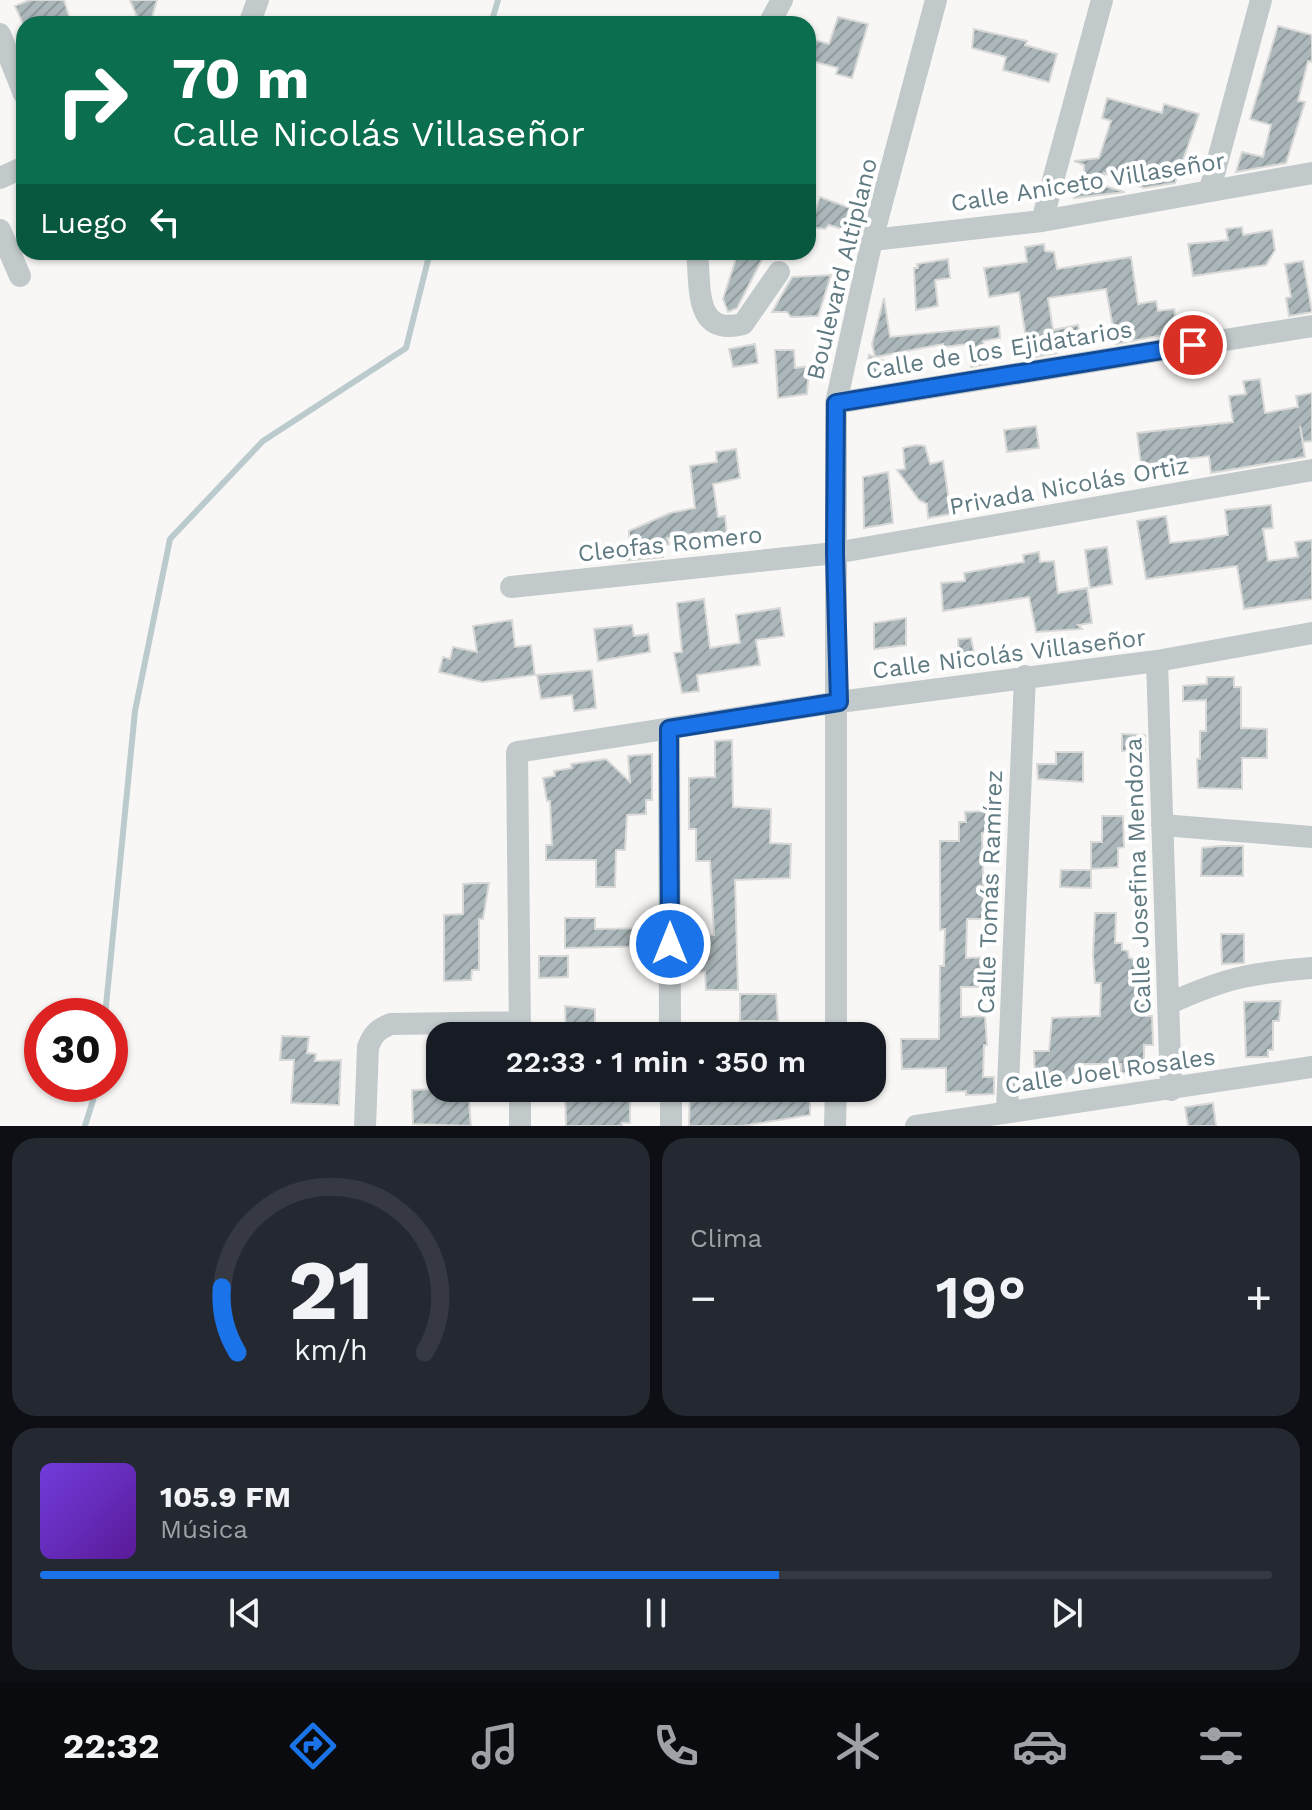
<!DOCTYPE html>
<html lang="es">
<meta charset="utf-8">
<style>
body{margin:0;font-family:"Work Sans",sans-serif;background:#242831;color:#f1f3f6;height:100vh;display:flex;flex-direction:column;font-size:30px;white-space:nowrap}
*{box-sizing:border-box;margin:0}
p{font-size:26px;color:#9ea1a6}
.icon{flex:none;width:44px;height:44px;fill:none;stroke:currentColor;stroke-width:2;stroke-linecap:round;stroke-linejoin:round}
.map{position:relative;height:1126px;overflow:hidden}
.panel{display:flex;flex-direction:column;gap:12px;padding:12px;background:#0d0f14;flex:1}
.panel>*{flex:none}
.hud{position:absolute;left:16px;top:16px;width:800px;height:244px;border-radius:24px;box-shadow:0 2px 6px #0004;background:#0b6e4f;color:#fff;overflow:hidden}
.speed{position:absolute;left:24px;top:998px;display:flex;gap:16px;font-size:40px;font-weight:700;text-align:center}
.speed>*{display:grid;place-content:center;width:104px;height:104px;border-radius:50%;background:#171b24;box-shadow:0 2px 6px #0004;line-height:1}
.speed .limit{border:12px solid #d22;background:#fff;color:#111}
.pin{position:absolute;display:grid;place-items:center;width:68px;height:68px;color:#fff;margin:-34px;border:4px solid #fff;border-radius:50%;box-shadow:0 2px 8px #0007}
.me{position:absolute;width:88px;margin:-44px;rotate:0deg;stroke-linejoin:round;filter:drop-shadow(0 0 6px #0008)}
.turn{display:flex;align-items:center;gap:28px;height:168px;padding:0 24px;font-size:36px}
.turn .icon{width:104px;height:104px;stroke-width:2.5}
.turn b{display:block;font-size:56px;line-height:68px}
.then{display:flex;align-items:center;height:76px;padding:0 24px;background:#0003;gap:16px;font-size:30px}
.big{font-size:60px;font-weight:600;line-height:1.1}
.panel .tile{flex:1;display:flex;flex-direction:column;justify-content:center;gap:12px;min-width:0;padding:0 28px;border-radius:24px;background:#242831}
.panel .dial{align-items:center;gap:0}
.dial svg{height:208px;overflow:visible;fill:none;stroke:#363941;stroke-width:7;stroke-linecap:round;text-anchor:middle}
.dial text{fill:#f1f3f6;stroke:none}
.song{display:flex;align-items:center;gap:24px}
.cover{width:96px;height:96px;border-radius:12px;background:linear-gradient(135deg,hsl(260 70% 55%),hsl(270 70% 35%))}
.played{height:8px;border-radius:4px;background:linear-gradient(90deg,#1a73e8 60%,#363941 60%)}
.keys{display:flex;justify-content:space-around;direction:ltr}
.heat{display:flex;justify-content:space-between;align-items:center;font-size:44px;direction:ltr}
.panel .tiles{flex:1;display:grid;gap:12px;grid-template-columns:1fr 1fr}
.tile:last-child{grid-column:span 2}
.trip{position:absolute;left:426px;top:1022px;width:460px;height:80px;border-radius:24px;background:#171b24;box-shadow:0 2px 6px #0004;font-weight:600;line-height:80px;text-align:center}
.menu{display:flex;height:128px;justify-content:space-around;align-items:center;background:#090b0e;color:#9ea1a6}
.menu .icon{width:56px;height:56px}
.menu .current{color:#1a73e8}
.menu b{font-size:36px;color:#f1f3f6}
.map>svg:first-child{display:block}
</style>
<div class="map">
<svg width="1312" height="1126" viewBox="0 0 1312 1126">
<defs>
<pattern id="building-hatch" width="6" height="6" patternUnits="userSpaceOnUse" patternTransform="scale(2)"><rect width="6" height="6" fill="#abb7ba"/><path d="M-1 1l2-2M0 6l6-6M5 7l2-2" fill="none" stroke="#8f9a9d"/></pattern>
</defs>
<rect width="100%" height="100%" fill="#f8f7f5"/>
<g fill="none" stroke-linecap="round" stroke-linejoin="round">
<path stroke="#bbcbcd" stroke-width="6" d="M491,24L498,0
M105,1016L135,711L170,539L263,441L406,348L430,252
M85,1126L98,1084"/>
</g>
<path fill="url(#building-hatch)" stroke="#d9d9d7" stroke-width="2" d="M30,0H64L70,20L61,24H23L15,6Z
M130,0H157L150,24H140Z
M838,17L868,24L852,78L836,74L838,68L808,60V38L829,44Z
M1278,26L1312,35V62L1308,61L1298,101L1305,102L1286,163L1236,172L1242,152L1263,157L1271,125L1250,119Z
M974,29L1027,41L1025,45L1057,54L1049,82L1003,70L1006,57L972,48Z
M1107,98L1162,113L1164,104L1199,114L1175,183L1144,188L1104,173V186L1125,192L1074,198L1076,178L1084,180V165L1074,161L1099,158L1111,121L1102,118Z
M820,197L850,208L842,229L829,225L825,229L810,227Z
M1242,227L1243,235L1272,230L1275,250L1266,265L1193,276L1188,244L1228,240L1226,229Z
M1044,244L1045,251L1054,252L1057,269L1131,257L1138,304L1156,301L1158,311L1174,309L1175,316L1181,315L1184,331L1116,344L1106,289L1048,298L1053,330L1078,325L1081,342L1056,346L1057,353L1029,358L1019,292L989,297L984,268L1027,262L1025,247Z
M738,252H766L737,308L728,312L723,299Z
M948,259L950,278L935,280L938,306L916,310L914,268H918L917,264Z
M1303,261L1312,312L1289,316L1286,298L1291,297L1285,264Z
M831,275L818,316L791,317L787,312H772L792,277Z
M884,298L890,337L999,326L1000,338L983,341L987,364L971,367L967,344L943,347V344L875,357L872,344Z
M755,344L758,363L733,367L729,349Z
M775,350H794L795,368L809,366L807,394L778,398Z
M869,355L905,369L866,374Z
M1260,379L1265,413L1298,407L1296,396L1312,393V441L1303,442L1300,426L1305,457L1211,473L1209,456L1141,465L1137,433L1233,422L1229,396L1246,394L1243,381Z
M1036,426L1039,448L1007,452L1004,430Z
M916,445L925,446L930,464L943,461L951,514L928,518L927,504L919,500L897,470L905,469L903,448Z
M736,449L740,478L713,484L718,517L725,516L728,544L713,546V539L705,540L704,532L667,538L669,544L662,546L663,557L622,561L618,546L629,544V531L670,513L695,508L690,466L717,462L716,452Z
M888,472L893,523L864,528L863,477Z
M1271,505L1273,528L1263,529L1268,561L1298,557L1295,542L1312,540V599L1244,609L1237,566L1146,579L1137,521L1166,516L1170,543L1203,539L1228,535L1225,510Z
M1107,547L1112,584L1090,588L1085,550Z
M1039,552L1040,562L1054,561L1058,593L1087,588L1092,623L1078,625L1082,629L1036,632L1029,597L943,611L941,583L965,581L964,573L1024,562L1023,555Z
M704,599L710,648L740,643L736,615L780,608L784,636L756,640L760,665L697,675L699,691L682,693L674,653L682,652L677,603Z
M906,618V645L874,649V623Z
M512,620L515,647L531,645L535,675L482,682L439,672L443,657L450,659L453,647L477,652L473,626Z
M632,625L634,636L648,634L650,652L598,661L594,629Z
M971,638L976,663L959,666L958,639Z
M592,670L596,708L574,711L572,695L541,699L537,675Z
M1207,677H1234V687H1241V728L1267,729V758H1242V789L1198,788L1197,759H1200V731H1206V700L1183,701V686L1207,684Z
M1122,734L1145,735V751H1122Z
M732,740L733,807L771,809L770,843L791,844L790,878L735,880L738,990H706L705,972L694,973V963L690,964V935H714L710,861H696V829H689V778L715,777V741Z
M1056,752H1083V782L1038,779L1037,764H1056Z
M652,754V800H646V814L627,815L625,850H616L615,887H596V860H546V845H552L550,801H547L543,778L555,776L554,771L572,768L571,764L606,759L630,782L628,756Z
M987,811L988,833H982L984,919H967L966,958L996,957L995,983L994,987H961V1017L985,1016L987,1045H984L983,1077H994V1094L966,1095V1091L946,1092V1068L902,1069L901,1039H939L940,966H944L945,929L940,930V841H959V822H966L965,812Z
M1102,816H1123L1124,847L1118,848V867L1091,869V842H1102Z
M1220,846H1243V876H1201L1202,848Z
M1061,870H1091V888L1060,887Z
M478,883H489L483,919H479V970H472L471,980L444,981V915L463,914V884Z
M1095,913H1116L1115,943H1122V950L1128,951L1129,958L1138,960L1139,981H1147L1146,1016H1152L1153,1045H1144V1071L1121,1073V1064H1078L1070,1080L1035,1079L1034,1051H1049L1052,1018L1100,1016L1101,983H1095L1093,955Z
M565,918H595V929L655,928V946L565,948Z
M1221,934H1244V963L1222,964Z
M539,956H568V977L539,978Z
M740,994H776L778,1021H740Z
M1281,1001L1279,1021H1273V1050H1268V1057H1246L1244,1002Z
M565,1006L595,1009V1036H566Z
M282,1036L309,1037L307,1053L316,1054L315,1061L341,1060L339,1105L291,1103L294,1060H280Z
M468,1088L471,1126L413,1124L412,1090Z
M565,1088H630V1123H622V1126H566Z
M690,1088H795L796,1099H810V1115L742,1126H689Z
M1213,1103L1216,1126H1188L1185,1107Z"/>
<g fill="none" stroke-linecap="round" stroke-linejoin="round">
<path stroke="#c2c9cb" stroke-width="22" d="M249,24L258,0
M769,24L782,0
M0,34L24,94
M0,178L24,167
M1210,189L1261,0
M1042,221L1102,0
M0,230L20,276
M872,240L1042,221L1312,173
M697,252C701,287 693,336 743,324L779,272
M836,403L1312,326
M511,587L835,553L1312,470
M1157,661L1171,1090
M669,729L670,1036
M1162,825L1312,837
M1168,1004C1225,978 1250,973 1312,968
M520,1036L517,752L839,702L1157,661L1312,633
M836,1036V403L872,240L936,0
M671,1088V1126
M1007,1110L1025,676
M365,1126L368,1047C373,1034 378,1029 391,1024L520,1022
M520,1126V1088
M835,1126L836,1088
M916,1126L1312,1067"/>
</g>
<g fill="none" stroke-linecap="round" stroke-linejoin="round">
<defs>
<path id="route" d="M670,944L669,729L839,702L835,553L836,403L1193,345"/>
</defs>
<use href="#route" stroke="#114b97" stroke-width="20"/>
<use href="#route" stroke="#1a73e8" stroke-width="14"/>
</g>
<g text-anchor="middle" stroke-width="8" stroke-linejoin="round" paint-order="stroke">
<g font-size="24" fill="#607a82" stroke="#fff">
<text transform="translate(1088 182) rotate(-9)" y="8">Calle Aniceto Villaseñor</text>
<text transform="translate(842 269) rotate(-76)" y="8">Boulevard Altiplano</text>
<text transform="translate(999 350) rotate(-9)" y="8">Calle de los Ejidatarios</text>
<text transform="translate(1069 486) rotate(-10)" y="8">Privada Nicolás Ortiz</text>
<text transform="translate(670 544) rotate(-6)" y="8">Cleofas Romero</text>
<text transform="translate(1009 654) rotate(-7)" y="8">Calle Nicolás Villaseñor</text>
<text transform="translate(1138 876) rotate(-92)" y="8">Calle Josefina Mendoza</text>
<text transform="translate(990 892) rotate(-88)" y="8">Calle Tomás Ramírez</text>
<text transform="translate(1110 1071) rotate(-8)" y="8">Calle Joel Rosales</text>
</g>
</g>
</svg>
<div class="speed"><div class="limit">30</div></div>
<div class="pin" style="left:1193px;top:345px;background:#d93025"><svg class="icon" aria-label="arrive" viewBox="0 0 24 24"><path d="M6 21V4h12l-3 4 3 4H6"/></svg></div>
<svg class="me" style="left:670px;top:944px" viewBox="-20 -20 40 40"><circle r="17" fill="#1a73e8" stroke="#fff" stroke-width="3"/><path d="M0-11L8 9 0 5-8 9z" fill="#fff"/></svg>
<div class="trip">22:33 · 1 min · 350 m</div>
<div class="hud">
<div class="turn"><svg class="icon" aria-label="right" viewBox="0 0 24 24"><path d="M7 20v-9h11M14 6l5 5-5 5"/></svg><div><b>70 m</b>Calle Nicolás Villaseñor</div></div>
<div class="then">Luego<svg class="icon" aria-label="left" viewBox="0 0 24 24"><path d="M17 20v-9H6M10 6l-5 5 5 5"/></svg></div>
</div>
</div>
<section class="panel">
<div class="tiles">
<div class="tile dial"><svg viewBox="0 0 100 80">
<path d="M14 69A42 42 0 1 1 86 69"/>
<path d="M14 69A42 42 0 0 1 8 44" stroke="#1a73e8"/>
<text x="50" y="56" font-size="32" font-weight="700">21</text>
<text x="50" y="72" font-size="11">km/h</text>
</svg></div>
<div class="tile"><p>Clima</p>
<div class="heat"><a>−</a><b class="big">19°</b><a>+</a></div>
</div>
<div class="tile">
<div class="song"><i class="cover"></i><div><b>105.9 FM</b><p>Música</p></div></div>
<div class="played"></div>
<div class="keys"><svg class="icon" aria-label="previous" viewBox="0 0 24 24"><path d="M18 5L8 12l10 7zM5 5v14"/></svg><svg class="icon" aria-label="pause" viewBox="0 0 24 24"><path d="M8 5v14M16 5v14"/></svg><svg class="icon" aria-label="next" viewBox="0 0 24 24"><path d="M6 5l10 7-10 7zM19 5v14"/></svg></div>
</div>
</div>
</section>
<nav class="menu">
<b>22:32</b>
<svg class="icon current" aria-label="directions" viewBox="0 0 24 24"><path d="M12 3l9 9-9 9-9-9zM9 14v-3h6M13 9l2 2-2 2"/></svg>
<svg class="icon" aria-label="music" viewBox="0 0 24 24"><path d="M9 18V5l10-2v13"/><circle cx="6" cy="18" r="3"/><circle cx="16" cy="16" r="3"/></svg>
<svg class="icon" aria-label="phone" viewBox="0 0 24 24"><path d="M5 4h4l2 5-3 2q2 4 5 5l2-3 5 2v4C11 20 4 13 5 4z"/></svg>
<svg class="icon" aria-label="climate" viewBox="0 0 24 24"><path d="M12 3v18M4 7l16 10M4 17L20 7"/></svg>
<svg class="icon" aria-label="car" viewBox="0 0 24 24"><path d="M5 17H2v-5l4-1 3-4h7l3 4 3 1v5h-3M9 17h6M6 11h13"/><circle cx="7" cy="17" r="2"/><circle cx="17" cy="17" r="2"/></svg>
<svg class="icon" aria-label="filters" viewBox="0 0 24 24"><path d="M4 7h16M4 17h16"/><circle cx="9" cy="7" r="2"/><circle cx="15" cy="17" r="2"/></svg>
</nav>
